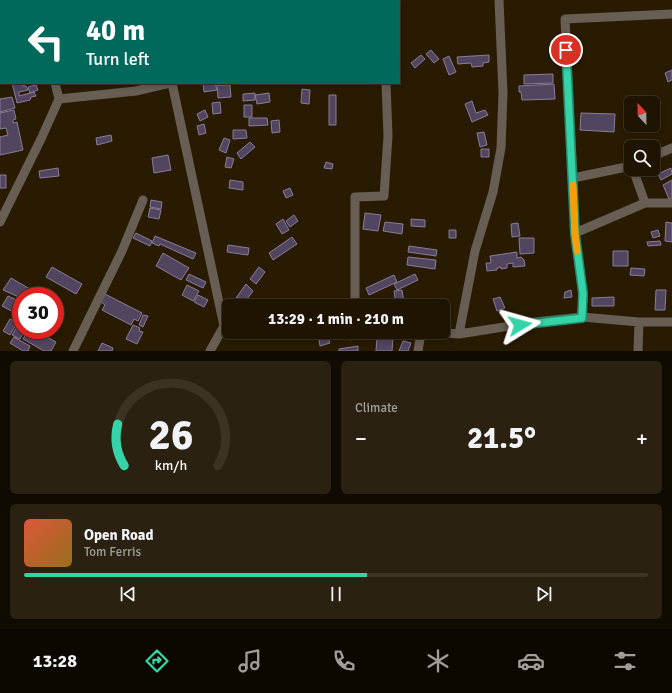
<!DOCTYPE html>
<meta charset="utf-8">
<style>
body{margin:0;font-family:Signika,sans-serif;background:#2b2110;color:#f1f3f6;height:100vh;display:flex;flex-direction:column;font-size:15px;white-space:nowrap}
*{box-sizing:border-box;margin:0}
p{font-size:13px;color:#a19e99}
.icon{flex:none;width:22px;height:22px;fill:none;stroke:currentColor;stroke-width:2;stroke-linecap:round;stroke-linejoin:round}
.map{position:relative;height:351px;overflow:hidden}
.sheet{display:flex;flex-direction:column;gap:10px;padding:10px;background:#100b01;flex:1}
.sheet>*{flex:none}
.top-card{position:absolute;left:0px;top:0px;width:400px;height:84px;box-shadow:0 2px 6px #0003,0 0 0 1px #3c3323;background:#00695c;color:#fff;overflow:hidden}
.needle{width:26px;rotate:338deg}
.buttons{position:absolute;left:624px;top:96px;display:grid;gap:8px}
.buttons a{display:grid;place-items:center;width:36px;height:36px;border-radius:6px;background:#1e1401;box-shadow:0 2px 6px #0003,0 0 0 1px #3c3323;font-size:20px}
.speed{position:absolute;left:12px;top:287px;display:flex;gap:8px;font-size:20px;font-weight:700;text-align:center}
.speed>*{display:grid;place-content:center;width:52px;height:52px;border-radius:50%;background:#1e1401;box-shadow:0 2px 6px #0003,0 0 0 1px #3c3323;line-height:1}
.speed .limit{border:6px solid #d22;background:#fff;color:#111}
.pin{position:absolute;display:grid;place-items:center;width:34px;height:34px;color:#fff;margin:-17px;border:2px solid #fff;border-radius:50%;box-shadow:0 1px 4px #0007}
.me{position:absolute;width:44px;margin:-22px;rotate:82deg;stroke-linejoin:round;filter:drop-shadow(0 0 3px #0008)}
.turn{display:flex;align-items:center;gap:14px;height:84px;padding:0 20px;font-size:18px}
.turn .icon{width:52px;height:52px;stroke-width:2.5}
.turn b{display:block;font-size:28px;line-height:34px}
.big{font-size:30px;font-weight:700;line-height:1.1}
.sheet .widget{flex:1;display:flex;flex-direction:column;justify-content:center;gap:6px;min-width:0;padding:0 14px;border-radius:6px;background:#2b2110}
.sheet .dial{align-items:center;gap:0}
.dial svg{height:104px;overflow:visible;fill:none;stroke:#3c3323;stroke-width:7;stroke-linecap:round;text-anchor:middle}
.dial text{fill:#f1f3f6;stroke:none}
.song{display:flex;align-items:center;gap:12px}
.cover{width:48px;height:48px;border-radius:6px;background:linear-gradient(135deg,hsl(10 70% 55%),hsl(40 70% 35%))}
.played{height:4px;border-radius:2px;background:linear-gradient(90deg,#34d4a8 55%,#3c3323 55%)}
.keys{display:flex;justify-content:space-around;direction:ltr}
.heat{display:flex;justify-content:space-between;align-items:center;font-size:22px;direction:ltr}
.sheet .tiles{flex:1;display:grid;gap:10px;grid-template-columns:1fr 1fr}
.widget:last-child{grid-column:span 2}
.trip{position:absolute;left:222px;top:299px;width:228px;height:40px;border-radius:6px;background:#1e1401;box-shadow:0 2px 6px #0003,0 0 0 1px #3c3323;font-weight:700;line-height:40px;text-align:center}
.tab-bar{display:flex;height:64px;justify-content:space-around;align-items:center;background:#0c0800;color:#a19e99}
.tab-bar .icon{width:28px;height:28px}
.tab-bar .current{color:#34d4a8}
.tab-bar b{font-size:18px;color:#f1f3f6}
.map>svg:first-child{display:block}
</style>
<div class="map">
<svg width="672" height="351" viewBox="0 0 672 351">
<rect width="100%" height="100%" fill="#281b01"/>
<path fill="#514560" stroke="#897d9a" d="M431,50L439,59L434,63L426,54Z
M421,55L425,59L415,68L411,63Z
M489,55V62L483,63V66L472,67L471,63L458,64L457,57Z
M449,56L456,72L449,75L443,59Z
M672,70V80L668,82L665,73Z
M553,74V83L524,84V75Z
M12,83H22L23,86H26L28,90L19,92V96L34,92L36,96L31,97L30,100L17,103Z
M208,83H215L217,90L204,92L203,84Z
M554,84L555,99L522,100L521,92H519V86Z
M36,85L38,90L30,93L28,87Z
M217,85H230L231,97L218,98Z
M302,89L310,90L309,104L301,103Z
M255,93V100L243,101V94Z
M269,93L270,102L257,104L255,95Z
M329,95H336V125H329Z
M12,97L15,108L0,112V99Z
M472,101L476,113L485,110L488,115L472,122L465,104Z
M220,102L221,113L213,114L212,103Z
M244,105H252V117H244Z
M14,110L16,119L13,120V123L17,122L23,150L0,155V137L8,135L6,128L0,129V113Z
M205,110L208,117L200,121L197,114Z
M581,113L615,114L614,132L580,130Z
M249,118H267L268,125L249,126Z
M279,120L280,132L272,133L271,121Z
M204,124L206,133L199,135L197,126Z
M233,130H246L247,138L233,139Z
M484,132L487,145L480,147L477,133Z
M111,135L112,141L97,145L96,138Z
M224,138L230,140L226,153L219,150Z
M250,142L255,147L241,159L237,153Z
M481,149H489V157H481Z
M168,155L171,170L154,173L152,158Z
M227,157L234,159L231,168L225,167Z
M326,162L333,164L332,169L324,168Z
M58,168L59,176L40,178L39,171Z
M671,168L672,174L661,180L658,174Z
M0,175H6V188H0Z
M230,180L243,182V190L229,188Z
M672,180V198L669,199L663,185Z
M290,188L293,195L286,198L283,191Z
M151,200L162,202L161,209L150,207Z
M150,208L161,210L159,219L148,217Z
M365,213L381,215L378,231L363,229Z
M294,215L298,221L290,227L286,221Z
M283,219L289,230L282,234L276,224Z
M411,219L425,220V227L411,226Z
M385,222L403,224L402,234L383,231Z
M666,222L672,223V242L665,241Z
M518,223L520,236L512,237L511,224Z
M449,230H456V238H449Z
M658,230L660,236L653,238L651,232Z
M136,233L152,241L150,246L133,238Z
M155,236L196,253L193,259L160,244L159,246L152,243Z
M292,237L297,244L273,260L269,253Z
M519,238H534V253L520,254Z
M660,241L661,245L648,246L647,242Z
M228,245L249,248L248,255L227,252Z
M409,246L437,250L436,256L408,252Z
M613,251H628V266H613Z
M517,252V258L521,257L524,260L525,266L513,267V263L507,264V268L501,269V267L497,268V270L487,271L486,263H491L490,256Z
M163,253L189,268L181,280L156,266Z
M408,257L436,260L435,269L407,265Z
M52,267L82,284L76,294L46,277Z
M259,267L265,272L256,284L250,279Z
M631,268L645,269L644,276L630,275Z
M189,274L206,282L203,288L186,280Z
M415,274L418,280L397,290L394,284Z
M394,275L397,282L369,295L366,288Z
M11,278L35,292L34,296H21V298L3,290Z
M246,284L253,291L247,299L236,298Z
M187,285L199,291L193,301L182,295Z
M402,290L404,303L396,304L394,291Z
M571,290L572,297L564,298L565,292Z
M656,290H666L665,310H655Z
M105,294L142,313L138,321L134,319L131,325L102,310L105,305L101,302Z
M198,295L208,300L204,307L194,302Z
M8,296L21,302V316L2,306Z
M500,297L505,308L497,311L493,299Z
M614,297V306H592V298Z
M143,315L148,316L143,327L139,325Z
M10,319L17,323L10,335L3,331Z
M20,322L21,323V330H25L20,339L12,335Z
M133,325L140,328L139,331L143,332L137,344L126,339Z
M28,330H35L56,342L51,351H44L23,339Z
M364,333L365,337L350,340L349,335Z
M14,337L30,346L28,351H23L10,343Z
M328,337L330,343L320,346L319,340Z
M377,337H393L392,351H376Z
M403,341L411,343L408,351H399Z
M102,343L113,348L112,351H98Z
M358,346V351H339V349Z"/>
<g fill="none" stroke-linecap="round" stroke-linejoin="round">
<path stroke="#685e54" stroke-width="9" d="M38,0L39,1
M160,0V1
M267,0V1
M383,0V1
M0,55H1
M172,83L224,326L210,351
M59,99L136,91L170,83
M653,156L672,148
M633,169L645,203
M573,178L565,19L672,14
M0,222L41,139L59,99L55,83
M575,233L573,178L631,166
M355,306V197L384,196L388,136L386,83
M582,317L583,293L575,233L645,203H672
M433,332L459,334L535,322L582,317L639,322H672
M459,334L475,251L493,192L501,148L503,93L499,0
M73,351L122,251L143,200
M418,351L421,332
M638,351L639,322"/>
</g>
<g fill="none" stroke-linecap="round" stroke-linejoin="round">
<defs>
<path id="route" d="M520,325L582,318L583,293L575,234L566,50"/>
</defs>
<use href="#route" stroke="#228a6d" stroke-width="10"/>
<use href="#route" stroke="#34d4a8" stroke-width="7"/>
<path stroke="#f59e0b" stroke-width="7" d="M573,185L575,234L577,251"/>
</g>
</svg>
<div class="buttons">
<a><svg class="needle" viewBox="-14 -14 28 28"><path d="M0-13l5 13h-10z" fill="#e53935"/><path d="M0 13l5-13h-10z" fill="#a19e99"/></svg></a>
<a><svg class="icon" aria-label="search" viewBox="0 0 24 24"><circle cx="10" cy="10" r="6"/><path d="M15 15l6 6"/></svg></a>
</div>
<div class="speed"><div class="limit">30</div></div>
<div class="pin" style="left:566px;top:50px;background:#d93025"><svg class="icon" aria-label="arrive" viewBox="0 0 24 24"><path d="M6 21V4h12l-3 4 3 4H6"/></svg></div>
<svg class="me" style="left:520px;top:325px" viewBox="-20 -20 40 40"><path d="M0-17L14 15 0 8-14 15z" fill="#34d4a8" stroke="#fff" stroke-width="4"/></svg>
<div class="trip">13:29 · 1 min · 210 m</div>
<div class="top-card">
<div class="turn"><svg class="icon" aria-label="left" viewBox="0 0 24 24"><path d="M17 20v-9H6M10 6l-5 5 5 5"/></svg><div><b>40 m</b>Turn left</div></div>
</div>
</div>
<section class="sheet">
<div class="tiles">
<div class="widget dial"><svg viewBox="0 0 100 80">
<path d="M14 69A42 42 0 1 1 86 69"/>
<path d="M14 69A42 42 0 0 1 9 37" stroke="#34d4a8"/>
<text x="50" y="56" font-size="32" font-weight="700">26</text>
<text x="50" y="72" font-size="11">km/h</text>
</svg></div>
<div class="widget"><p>Climate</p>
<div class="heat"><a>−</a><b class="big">21.5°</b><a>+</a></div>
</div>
<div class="widget">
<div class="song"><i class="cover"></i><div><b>Open Road</b><p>Tom Ferris</p></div></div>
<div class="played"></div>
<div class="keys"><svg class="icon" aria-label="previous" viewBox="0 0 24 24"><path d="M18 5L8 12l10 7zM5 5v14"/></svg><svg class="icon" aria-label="pause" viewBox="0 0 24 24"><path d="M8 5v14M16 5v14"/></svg><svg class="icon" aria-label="next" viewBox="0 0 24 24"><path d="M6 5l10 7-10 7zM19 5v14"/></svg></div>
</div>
</div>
</section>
<nav class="tab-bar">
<b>13:28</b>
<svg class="icon current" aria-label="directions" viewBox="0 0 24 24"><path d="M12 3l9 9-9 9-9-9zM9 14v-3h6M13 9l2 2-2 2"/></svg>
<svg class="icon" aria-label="music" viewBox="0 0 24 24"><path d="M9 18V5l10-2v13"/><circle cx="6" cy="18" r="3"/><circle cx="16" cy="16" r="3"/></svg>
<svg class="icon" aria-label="phone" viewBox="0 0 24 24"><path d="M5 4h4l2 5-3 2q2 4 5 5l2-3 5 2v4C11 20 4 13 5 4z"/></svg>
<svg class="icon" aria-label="climate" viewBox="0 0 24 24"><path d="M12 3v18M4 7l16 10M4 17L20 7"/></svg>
<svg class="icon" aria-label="car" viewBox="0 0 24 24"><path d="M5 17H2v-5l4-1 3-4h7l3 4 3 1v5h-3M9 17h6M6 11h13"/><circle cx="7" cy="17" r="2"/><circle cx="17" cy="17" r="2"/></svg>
<svg class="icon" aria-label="filters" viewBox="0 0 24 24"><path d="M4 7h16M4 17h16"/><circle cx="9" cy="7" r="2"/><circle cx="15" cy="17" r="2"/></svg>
</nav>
